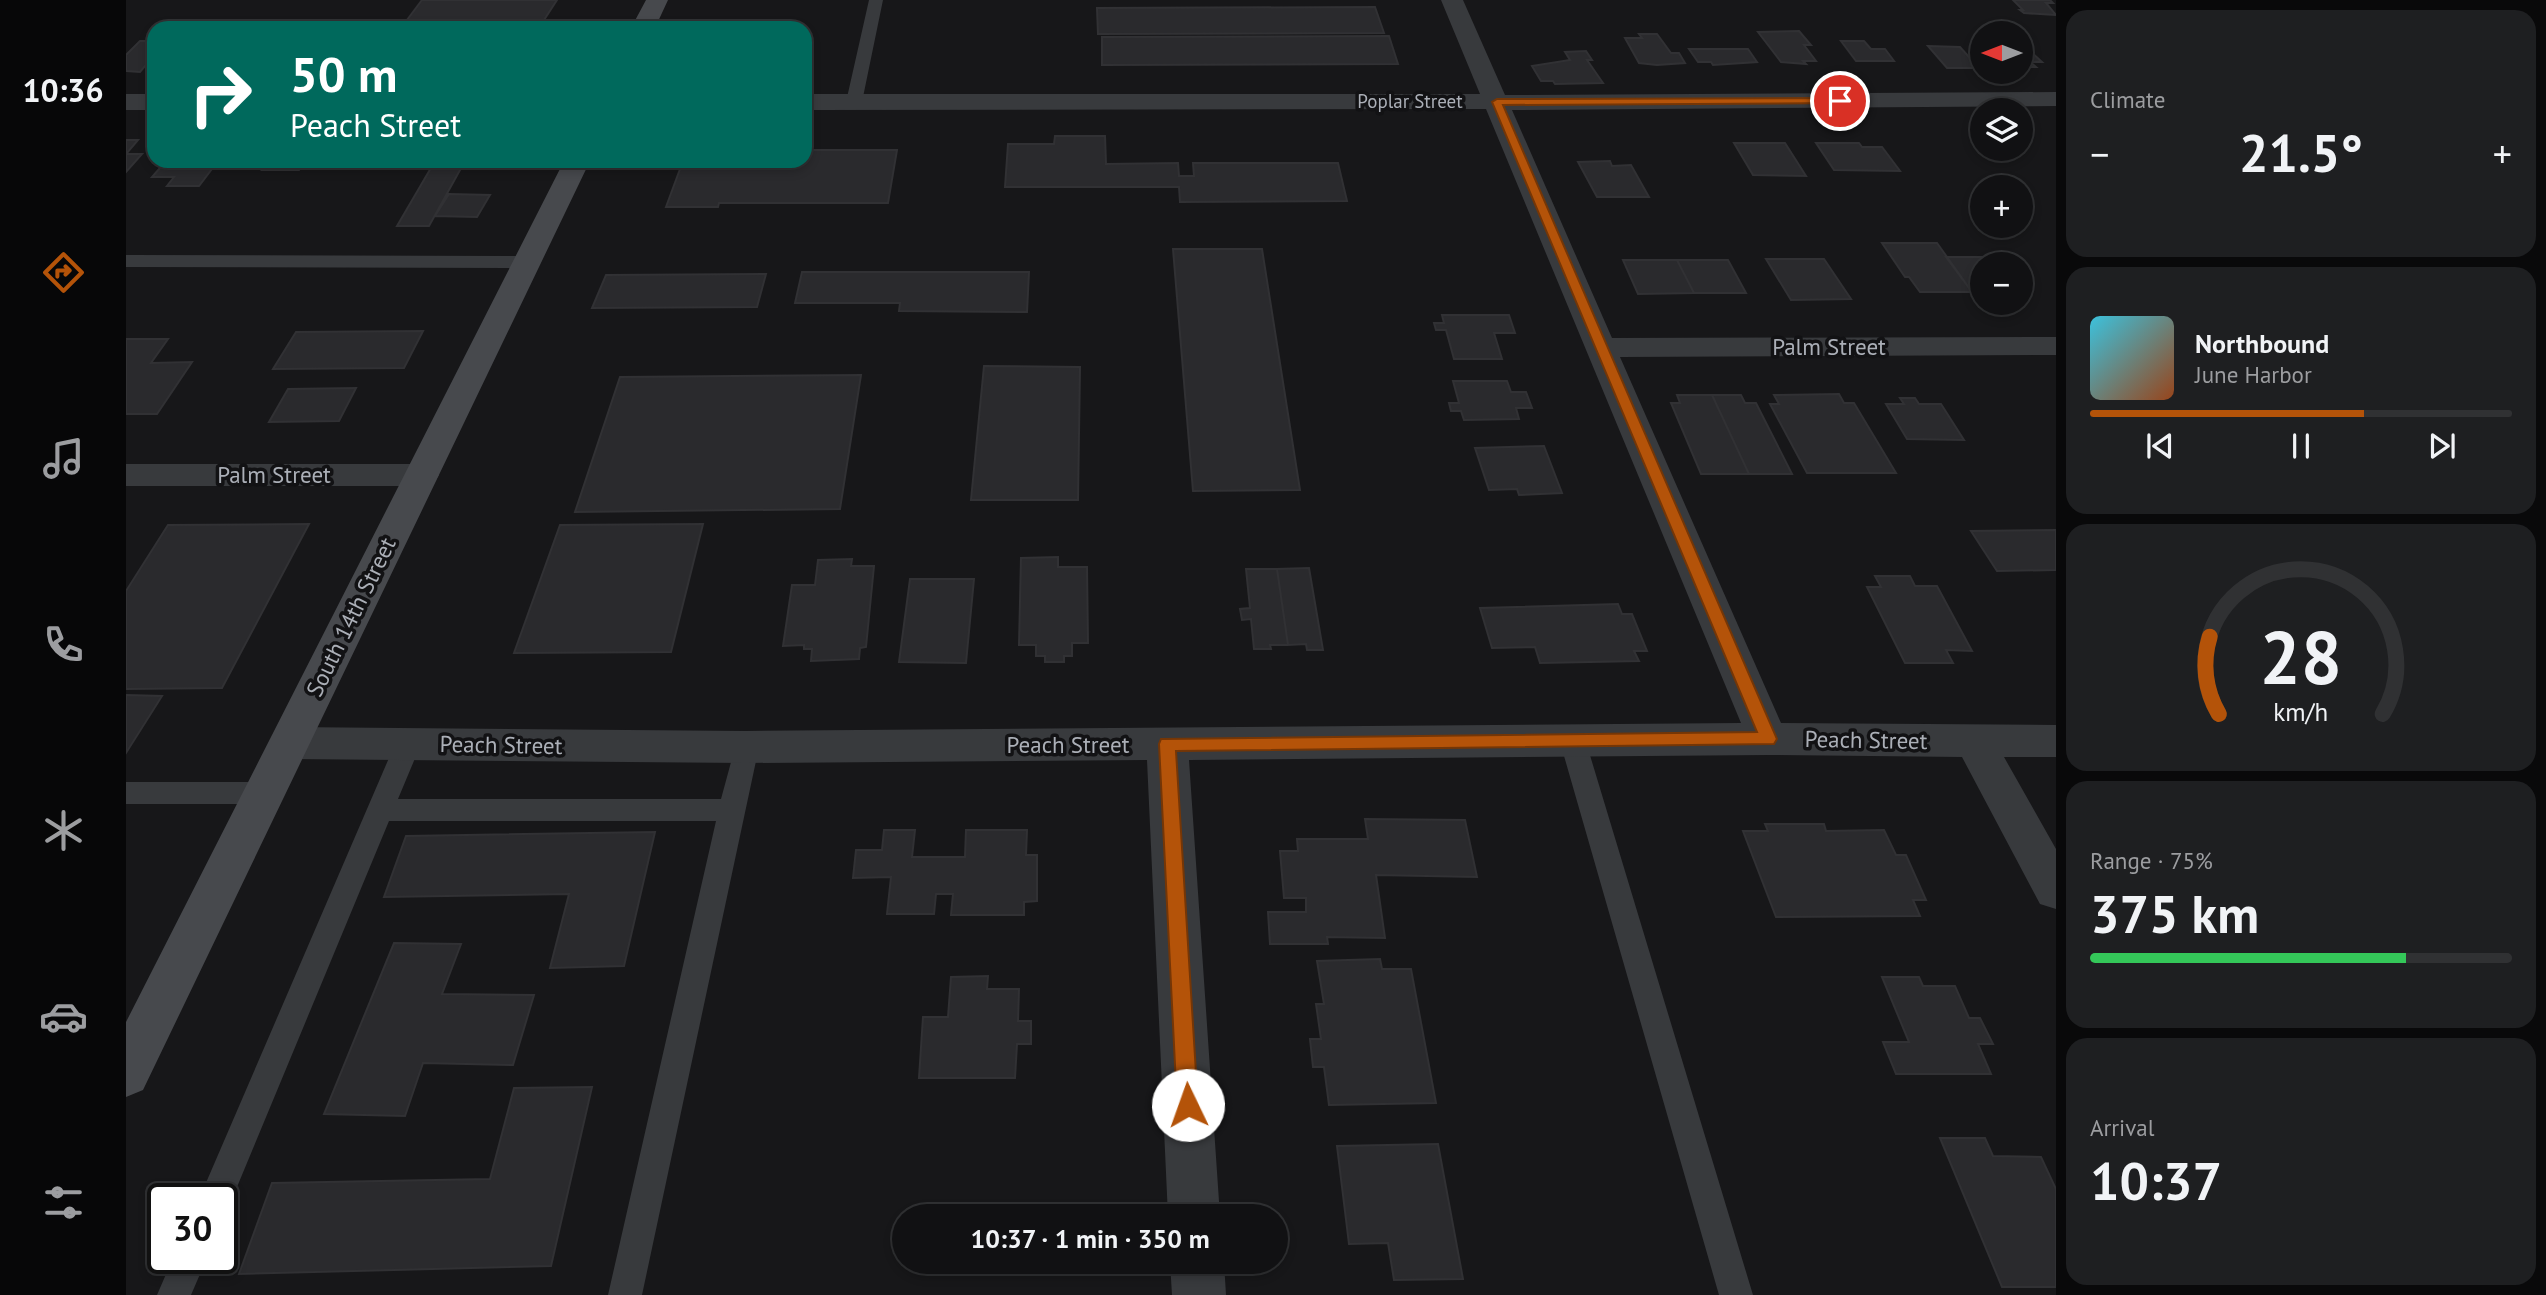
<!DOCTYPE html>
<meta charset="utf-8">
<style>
body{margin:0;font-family:"PT Sans",sans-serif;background:#1e1f21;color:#f1f3f6;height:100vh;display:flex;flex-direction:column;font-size:26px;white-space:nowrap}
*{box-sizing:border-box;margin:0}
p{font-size:23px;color:#9c9da0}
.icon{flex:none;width:38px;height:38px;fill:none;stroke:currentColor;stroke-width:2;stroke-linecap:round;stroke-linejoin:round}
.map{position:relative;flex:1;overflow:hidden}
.panel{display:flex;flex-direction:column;gap:10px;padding:10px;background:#09090a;width:490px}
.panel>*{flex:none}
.guide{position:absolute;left:21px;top:21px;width:665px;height:147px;border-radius:21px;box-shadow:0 4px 10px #0003,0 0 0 2px #303133;background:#00695c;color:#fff;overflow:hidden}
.needle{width:46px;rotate:270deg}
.buttons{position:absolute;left:1844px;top:21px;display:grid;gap:14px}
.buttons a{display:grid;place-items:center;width:63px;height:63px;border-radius:50%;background:#111113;box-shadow:0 4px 10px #0003,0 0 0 2px #303133;font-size:35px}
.speed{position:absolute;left:21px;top:1183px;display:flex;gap:14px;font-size:35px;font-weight:700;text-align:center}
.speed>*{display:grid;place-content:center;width:91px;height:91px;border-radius:50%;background:#111113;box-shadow:0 4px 10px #0003,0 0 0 2px #303133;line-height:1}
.speed .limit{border:4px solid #111;border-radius:10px;background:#fff;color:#111}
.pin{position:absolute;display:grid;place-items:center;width:60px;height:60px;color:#fff;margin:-30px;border:4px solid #fff;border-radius:50%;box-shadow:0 2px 7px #0007}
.me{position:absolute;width:77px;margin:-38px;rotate:357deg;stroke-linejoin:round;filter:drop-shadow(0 0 5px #0008)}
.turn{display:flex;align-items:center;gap:24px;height:147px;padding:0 28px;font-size:32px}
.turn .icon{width:91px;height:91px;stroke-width:2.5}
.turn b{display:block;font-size:49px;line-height:60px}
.big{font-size:52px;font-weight:600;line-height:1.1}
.panel .card{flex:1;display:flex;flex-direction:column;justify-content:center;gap:10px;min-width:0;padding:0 24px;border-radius:21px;background:#1e1f21}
.panel .dial{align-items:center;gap:0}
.dial svg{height:182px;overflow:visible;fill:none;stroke:#303133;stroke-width:7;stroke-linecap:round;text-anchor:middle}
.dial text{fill:#f1f3f6;stroke:none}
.song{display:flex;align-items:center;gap:21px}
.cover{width:84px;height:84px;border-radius:10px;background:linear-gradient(135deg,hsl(190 70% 55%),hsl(20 70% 35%))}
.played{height:7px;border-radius:4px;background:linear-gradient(90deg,#b45309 65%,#303133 65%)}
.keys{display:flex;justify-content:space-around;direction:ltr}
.heat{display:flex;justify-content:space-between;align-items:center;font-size:38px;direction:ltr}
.charge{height:10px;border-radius:5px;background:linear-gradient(90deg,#34c759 75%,#303133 0)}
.trip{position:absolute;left:766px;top:1204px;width:396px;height:70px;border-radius:35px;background:#111113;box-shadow:0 4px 10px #0003,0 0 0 2px #303133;font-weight:600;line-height:70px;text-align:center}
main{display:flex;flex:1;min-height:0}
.tab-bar{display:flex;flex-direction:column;width:126px;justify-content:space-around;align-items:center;background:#070708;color:#9c9da0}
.tab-bar .icon{width:49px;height:49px}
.tab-bar .active{color:#b45309}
.tab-bar b{font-size:32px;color:#f1f3f6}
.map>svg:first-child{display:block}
</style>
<main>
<nav class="tab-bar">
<b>10:36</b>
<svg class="icon active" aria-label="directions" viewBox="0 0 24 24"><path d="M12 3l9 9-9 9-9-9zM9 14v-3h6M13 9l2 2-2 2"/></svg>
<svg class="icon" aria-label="music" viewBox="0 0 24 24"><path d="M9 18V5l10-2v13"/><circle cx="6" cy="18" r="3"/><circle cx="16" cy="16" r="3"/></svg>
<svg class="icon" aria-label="phone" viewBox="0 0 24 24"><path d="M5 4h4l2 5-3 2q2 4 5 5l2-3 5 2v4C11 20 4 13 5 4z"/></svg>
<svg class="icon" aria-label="climate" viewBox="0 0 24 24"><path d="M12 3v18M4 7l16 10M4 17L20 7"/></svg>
<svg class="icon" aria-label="car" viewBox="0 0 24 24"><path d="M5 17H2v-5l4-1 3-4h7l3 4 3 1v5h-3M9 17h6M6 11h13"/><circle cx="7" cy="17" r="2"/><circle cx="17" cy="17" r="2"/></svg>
<svg class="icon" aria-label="filters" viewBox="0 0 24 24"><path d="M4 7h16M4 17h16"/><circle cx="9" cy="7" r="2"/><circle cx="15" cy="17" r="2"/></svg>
</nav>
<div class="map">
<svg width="1930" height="1295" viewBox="0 0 1930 1295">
<rect width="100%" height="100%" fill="#171719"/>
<path fill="#2a2a2d" stroke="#313134" stroke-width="2" d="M296,0H431L418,20H365L356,28H275Z
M1887,0H1924L1927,3H1920L1930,15L1898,13L1894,10H1897Z
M1249,7L1258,33L972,34L971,8Z
M1673,31L1685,45H1678L1690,61H1677L1680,64L1655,62L1632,32Z
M1513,34H1531L1545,53H1553L1559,63L1531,65L1513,63L1499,38H1516Z
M1263,36L1272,64L976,65V37Z
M14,41H28V67L19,66L14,72L0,71V55Z
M1715,41H1738L1745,49H1759L1768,61H1730Z
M1895,43L1916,62H1904L1910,67H1895Z
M1802,46L1834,47L1853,68H1821Z
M1563,49H1622L1631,62L1587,65L1585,62H1572Z
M1460,51L1466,60H1461L1477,83L1429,84L1427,81H1415L1406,66L1444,60L1439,52Z
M929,136H979L980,164L1052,163L1053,176H1068L1067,163H1212L1221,201L1054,202L1053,187H879L882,144H928Z
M0,140H12L0,154H16L0,172Z
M1608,143H1659L1680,176L1627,175Z
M1690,143H1733L1736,147H1756L1774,171L1708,170Z
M679,150H771L762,203H593L592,207H540L557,161H679Z
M40,161H92L73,186H41L48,177H26Z
M142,161H178L173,170H136Z
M309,161H339L303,226H271Z
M1484,161L1486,166L1505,165L1523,197H1471L1452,162Z
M323,194L364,195L351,217L309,216Z
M1756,243H1811L1846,292H1794L1783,277H1779Z
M1047,249H1136L1174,490L1067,491Z
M1820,257H1873L1879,264H1857V292H1846Z
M1640,259H1698L1725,299L1665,300Z
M1497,260H1551L1568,293L1512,294Z
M1551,260H1602L1620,293H1568Z
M676,272H903L901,312L773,311L774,303H669Z
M640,274L631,307L466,308L480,275Z
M1316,315H1383L1389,333H1368L1376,359H1328L1320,330H1310L1308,323H1318Z
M297,331L278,368L147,369L170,332Z
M0,339H42L25,363L66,362L31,414H0Z
M858,366L954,367L952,500H845Z
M735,375L714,509L449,512L494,377Z
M1327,381H1381L1385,392H1400L1406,408H1390L1393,419L1338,420L1335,411H1325L1323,403H1333Z
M230,388L213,421L143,422L162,389Z
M1713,394L1718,403H1728L1770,473H1681L1644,404H1653L1648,395Z
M1551,395H1586L1623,474H1575L1545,403H1554Z
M1586,395H1615L1619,403H1630L1666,474H1623Z
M1774,398H1789L1793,404H1815L1838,440L1781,439L1760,404H1778Z
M1418,446L1436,493L1393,495L1391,489L1363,490L1349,448Z
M183,524L96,688L0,689V591L42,525Z
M577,524L545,652L388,653L434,525Z
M1930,530V570L1871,571L1845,531Z
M932,557V567H961L962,643H946V656H938V662H919V656H910V645H893L895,558Z
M726,559L725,566H748L740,647L734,648L733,659L685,661L686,649H678V645L657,646L666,585H689L692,560Z
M1183,568L1197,650H1181L1180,644L1162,645L1151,569Z
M1120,569H1151L1162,645H1144L1145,649H1128L1125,619L1116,620L1114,609L1124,608Z
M1749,576H1784L1789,586H1811L1846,651L1820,650L1827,663H1779L1741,587H1755Z
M784,579H848L840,663L773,662Z
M1492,604L1496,614H1506L1521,651H1508L1513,661L1414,663L1409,647L1366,648L1354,608Z
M0,695L36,696L0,753Z
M1239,819L1339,820L1351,877L1250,875L1259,938L1201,937L1202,944H1144L1142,912H1180V898H1158L1154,851H1172L1171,839H1242Z
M1639,824H1698L1700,831L1758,830L1770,855H1780L1800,900H1787L1794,916L1650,917L1617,831H1642Z
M758,830H789L786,857H839L840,830H901L900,855H911V901L898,902V915H825L827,894H810L808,914H761L765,877L727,878L730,850H756Z
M529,832L498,966L424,968L443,894L258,897L280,836Z
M268,943L335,944L316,994L408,995L387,1065L297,1063L279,1116L198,1114Z
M1254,959L1256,969H1285L1310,1103L1203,1105L1198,1067H1187L1184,1039H1195L1190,1004H1198L1191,961Z
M862,976L861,989H893L892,1021H905V1044H891L889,1078H793L797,1017H822L825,977Z
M1756,977H1793L1797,986H1829L1843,1018H1854L1867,1044H1852L1865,1074H1770L1757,1042H1783Z
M466,1087L425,1266L113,1274L146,1183L364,1179L388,1088Z
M1814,1138H1859L1867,1156L1915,1157L1930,1189V1287H1876Z
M1312,1144L1337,1279L1268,1280L1262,1243L1223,1244L1211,1146Z"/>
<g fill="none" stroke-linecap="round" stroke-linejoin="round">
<path fill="#383a3d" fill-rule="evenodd" d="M743,0H757L736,102L728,107L720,102Z
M0,255L401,256L410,262L401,268L0,267Z
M1447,732L1456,735L1460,742L1627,1295H1593L1434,742L1438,735Z
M282,734L291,737L295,744L272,799H595L611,740L620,737L629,740L633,747L516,1295H482L590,821H263L101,1211L96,1213V1199H73L269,744L273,737Z
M0,782H139L148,785L152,793L148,801L139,804H0Z
M47,1258H81L65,1295H31Z"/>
<path fill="#383a3d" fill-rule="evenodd" d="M1315,0H1337L1379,95L1930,92V106L1386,110L1486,338L1930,337V355L1494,357L1655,723L1930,725V757H1878L1930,849V909L1914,904L1836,757L1642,755L1063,760L1094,1216H1042L1021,760L620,763L163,759L149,755L143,743L149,731L163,727L620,731L1615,723L1360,109L679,110V94H1354Z
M0,94H28V110H0Z
M0,464H296L308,467L313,475L308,483L296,486H0Z
M1044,1262H1098L1100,1295H1046Z"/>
<path fill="#47494d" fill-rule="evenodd" d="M520,0H542L529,28H505Z
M438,161H464L17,1090L0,1097V1022Z"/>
</g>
<path fill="#b45309" stroke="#753606" stroke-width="2" d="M1714,98L1720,101L1718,103L1377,105L1651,739L1648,744L1050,751L1072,1105L1069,1112L1062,1115L1054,1112L1051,1105L1033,744L1035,739L1631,732L1366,102L1371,99Z"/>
<g text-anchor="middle" stroke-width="7" stroke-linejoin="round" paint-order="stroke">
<g font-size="19" fill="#abafb7" stroke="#121214">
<text x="1284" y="108">Poplar Street</text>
</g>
<g font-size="23" fill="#abafb7" stroke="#121214">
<text x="1703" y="355">Palm Street</text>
<text x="148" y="483">Palm Street</text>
<text transform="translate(225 617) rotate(-64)" y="8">South 14th Street</text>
<text transform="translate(1740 740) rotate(1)" y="8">Peach Street</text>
<text transform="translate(375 745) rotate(1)" y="8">Peach Street</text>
<text x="942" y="753">Peach Street</text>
</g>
</g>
</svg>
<div class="buttons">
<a><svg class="needle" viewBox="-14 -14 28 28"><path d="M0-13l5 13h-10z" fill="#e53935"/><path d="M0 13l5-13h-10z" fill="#9c9da0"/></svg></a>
<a><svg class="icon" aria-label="layers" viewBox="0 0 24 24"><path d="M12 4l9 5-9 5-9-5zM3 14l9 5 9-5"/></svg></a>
<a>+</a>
<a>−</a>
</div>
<div class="speed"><div class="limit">30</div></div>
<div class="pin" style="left:1714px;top:101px;background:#d93025"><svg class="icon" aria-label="arrive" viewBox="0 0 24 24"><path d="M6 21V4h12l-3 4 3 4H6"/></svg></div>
<svg class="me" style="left:1062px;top:1105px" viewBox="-20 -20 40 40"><circle r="19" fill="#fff"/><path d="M0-13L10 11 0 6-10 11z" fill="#b45309"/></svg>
<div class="trip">10:37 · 1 min · 350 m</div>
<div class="guide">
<div class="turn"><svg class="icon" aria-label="right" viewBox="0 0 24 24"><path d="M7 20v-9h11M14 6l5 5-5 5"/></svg><div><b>50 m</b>Peach Street</div></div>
</div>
</div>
<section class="panel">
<div class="card"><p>Climate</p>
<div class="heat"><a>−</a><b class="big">21.5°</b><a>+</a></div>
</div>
<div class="card">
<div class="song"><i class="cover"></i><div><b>Northbound</b><p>June Harbor</p></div></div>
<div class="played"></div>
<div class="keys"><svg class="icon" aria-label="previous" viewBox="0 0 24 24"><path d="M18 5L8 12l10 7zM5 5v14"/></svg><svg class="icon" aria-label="pause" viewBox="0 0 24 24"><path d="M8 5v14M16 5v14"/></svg><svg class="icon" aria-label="next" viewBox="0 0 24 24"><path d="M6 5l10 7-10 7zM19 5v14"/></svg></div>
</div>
<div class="card dial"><svg viewBox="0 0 100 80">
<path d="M14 69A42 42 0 1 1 86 69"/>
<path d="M14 69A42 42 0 0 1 10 35" stroke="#b45309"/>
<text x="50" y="56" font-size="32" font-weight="700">28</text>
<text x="50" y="72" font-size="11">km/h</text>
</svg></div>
<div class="card"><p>Range · 75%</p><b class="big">375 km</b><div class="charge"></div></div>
<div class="card"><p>Arrival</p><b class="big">10:37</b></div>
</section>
</main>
